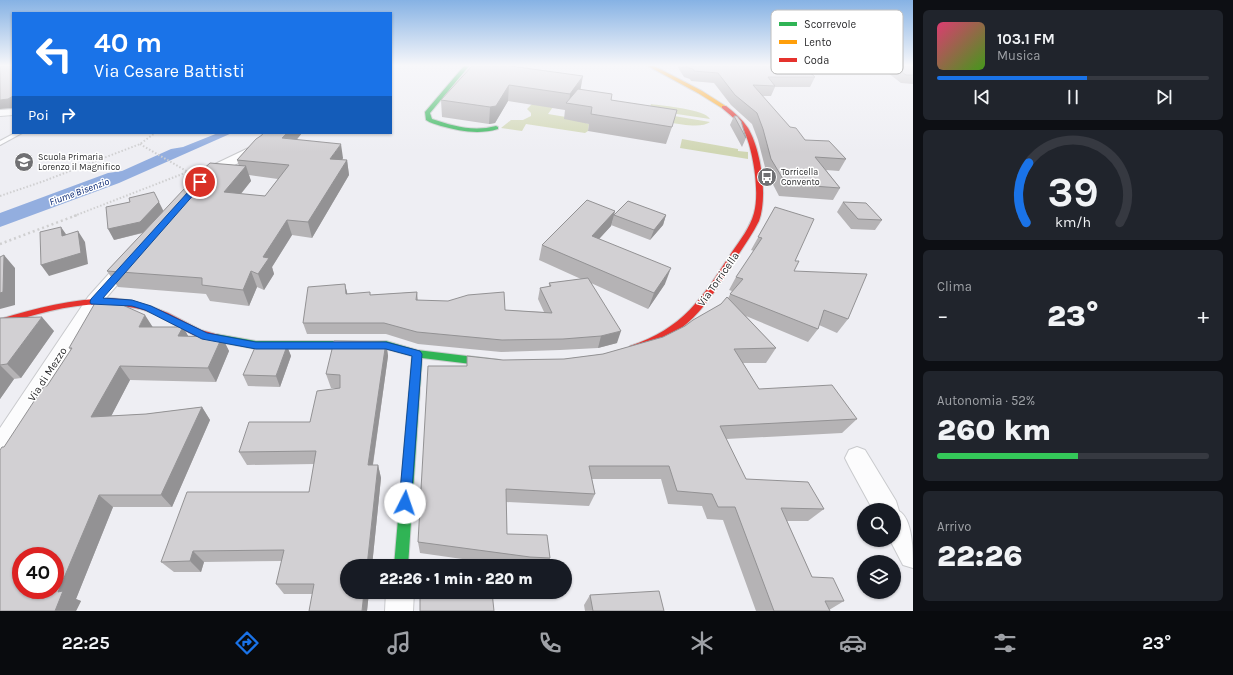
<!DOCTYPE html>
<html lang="it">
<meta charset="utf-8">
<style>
body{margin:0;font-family:Karla,sans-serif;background:#20242c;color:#f1f3f6;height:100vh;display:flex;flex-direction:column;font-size:15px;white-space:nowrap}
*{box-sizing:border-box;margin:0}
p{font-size:13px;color:#9ea1a6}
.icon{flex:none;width:22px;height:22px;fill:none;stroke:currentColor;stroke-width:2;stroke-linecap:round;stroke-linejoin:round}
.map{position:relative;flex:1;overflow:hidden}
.drawer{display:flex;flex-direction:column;gap:10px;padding:10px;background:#0d0f14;width:320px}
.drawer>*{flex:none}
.hud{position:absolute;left:12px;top:12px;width:380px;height:122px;border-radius:0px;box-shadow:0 1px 3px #0004;background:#1a73e8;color:#fff;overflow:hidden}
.fabs{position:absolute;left:857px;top:503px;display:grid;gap:8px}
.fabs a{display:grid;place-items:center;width:44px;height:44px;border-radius:50%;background:#171b24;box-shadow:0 1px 3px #0004;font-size:20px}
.speed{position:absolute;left:12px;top:547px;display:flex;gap:8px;font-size:20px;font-weight:700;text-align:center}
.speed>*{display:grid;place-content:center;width:52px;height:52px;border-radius:50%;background:#171b24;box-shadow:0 1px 3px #0004;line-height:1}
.speed .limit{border:6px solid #d22;background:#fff;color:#111}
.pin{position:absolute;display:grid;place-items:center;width:34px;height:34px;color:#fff;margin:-17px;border:2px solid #fff;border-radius:50%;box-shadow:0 1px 4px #0007}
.me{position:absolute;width:44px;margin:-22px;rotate:4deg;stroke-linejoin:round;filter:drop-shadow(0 0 3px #0008)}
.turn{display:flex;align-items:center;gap:14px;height:84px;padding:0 16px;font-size:18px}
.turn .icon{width:52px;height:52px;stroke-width:2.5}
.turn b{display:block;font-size:28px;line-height:34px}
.then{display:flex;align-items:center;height:38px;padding:0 16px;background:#0003;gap:8px;font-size:15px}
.big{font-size:30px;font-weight:800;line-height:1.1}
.drawer .tile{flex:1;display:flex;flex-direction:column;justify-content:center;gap:6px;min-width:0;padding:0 14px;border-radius:6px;background:#20242c}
.drawer .dial{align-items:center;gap:0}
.dial svg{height:104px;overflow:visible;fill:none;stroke:#363941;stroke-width:7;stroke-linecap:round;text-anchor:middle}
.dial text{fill:#f1f3f6;stroke:none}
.song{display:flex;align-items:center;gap:12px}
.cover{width:48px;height:48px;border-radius:6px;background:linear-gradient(135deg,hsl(340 70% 55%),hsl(100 70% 35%))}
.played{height:4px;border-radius:2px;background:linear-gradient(90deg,#1a73e8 55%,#363941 55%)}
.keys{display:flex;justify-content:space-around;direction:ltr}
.heat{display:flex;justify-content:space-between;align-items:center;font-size:22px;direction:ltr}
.charge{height:6px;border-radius:3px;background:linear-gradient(90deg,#34c759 52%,#363941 0)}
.trip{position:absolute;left:340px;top:559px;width:232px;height:40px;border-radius:20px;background:#171b24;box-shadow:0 1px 3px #0004;font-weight:800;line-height:40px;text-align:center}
.dock{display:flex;height:64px;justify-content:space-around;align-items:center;background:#090b0e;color:#9ea1a6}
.dock .icon{width:28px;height:28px}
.dock .current{color:#1a73e8}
.dock b{font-size:18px;color:#f1f3f6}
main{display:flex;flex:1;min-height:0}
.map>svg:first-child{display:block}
</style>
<main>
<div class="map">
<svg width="913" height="611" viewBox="0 0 913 611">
<rect width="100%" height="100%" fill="#eeeef3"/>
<path fill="#d0d6b3" d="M533,103L553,107L548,114L566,117L589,124L588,131L585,133L526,124L522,131L501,128L511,120H523L531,116V113L527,109Z
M651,104C663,106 705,109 710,119L657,111L650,107Z
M656,113L710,122C699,131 661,120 647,118Z
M682,139L738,149V151L748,152V159L680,148Z"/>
<path fill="#93aedf" d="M218,133H232L119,183L0,227V213L108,173L122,171L171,149L183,147Z"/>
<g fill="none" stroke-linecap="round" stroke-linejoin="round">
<defs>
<path id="lane" d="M15,133H22L0,145V141Z"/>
<path id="street" d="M13,109V115L0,116V110Z
M261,142L265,143L267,146L265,149L221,172L210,181H200L198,178L211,166Z
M129,257L135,258L137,262L100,305L8,455L0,458V428L88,297L123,258Z
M857,447L865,450L896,501L899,511C913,519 913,552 913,568L903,565L890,540H894V510H873L849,466L845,458L849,450Z
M386,592H414L413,611H385Z"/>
<path id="fast" d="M464,66H469L430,113L432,119C453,126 473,132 496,126L498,127V129C478,135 460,131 441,126C436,124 430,123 426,120L425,112Z
M216,334L256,341H386L417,350L500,360L501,363L500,366L496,367L422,358L408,566H394L412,356L386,349H256L213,341L211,338L213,335Z"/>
<path id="slow" d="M648,66H654L702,91L727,107L722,108L698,93Z"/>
<path id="jam" d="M722,106H726C734,112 742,119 748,128C761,150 768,196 759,221C752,235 743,247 735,260C707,306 686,336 633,353L630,352L628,349L630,346C684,328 702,298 732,252C740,240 750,228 754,213C760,192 753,146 742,127C737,120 729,114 722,108Z
M110,298L128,300L150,306L168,313L201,330L219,335L221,338L219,341C204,345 168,320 152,313C145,310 137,308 129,307C86,298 41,313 0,325V319C36,308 72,299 110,298Z"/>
</defs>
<use href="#lane" stroke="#c9cacd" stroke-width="2"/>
<use href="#street" stroke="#c9cacd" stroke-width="2"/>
<use href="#fast" stroke="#c9cacd" stroke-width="2"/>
<use href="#slow" stroke="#c9cacd" stroke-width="2"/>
<use href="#jam" stroke="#c9cacd" stroke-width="2"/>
<path stroke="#cfcfd0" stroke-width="2" stroke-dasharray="1.5 2" stroke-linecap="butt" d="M140,144L188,172
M0,196L44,181L140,144L155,133
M74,216L190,171"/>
<path stroke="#cfcfd0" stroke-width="2.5" stroke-dasharray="2 3" stroke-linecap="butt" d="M0,244L77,215"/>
<use href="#lane" fill="#fcfcfd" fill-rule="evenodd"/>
<use href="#street" fill="#fcfcfd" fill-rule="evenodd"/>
<use href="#fast" fill="#30b455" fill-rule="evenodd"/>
<use href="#slow" fill="#ff9f0a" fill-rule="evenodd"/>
<use href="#jam" fill="#e5322d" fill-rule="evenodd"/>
</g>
<path fill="#b5b3b5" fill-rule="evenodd" d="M472,66L580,89L611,100L672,127L666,144L588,131L589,124L564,119L565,110L508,101L495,123L489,124L442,117L441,100Z
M677,66H803L815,77L810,87H775L771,96H762L790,127L805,140L846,159L839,171L826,170L840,188L833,200L779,196L766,171L758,140L752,124L731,105L714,83L691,81L690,79L684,77Z
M879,66H913V84L901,83Z
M734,116L746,138L742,147L730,125Z
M263,133H302L296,140L343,158L342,160H347L349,175L312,238L292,235L272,267L274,274L264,290L257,287L249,306L210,301L206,294L118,287L107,271L143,233L114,240L164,211L239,166L237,160L262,135ZM249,175L278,179L265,196L241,194L251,181Z
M843,202L882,220L875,230L851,229L837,212Z
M775,207L795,261L794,271L848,319L837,333L819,325L818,329L808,342L746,316L776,348L766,363H743L759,389L857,419L842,433L726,439L746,479L824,509L808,521H787L812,577L844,601L829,610L830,611H756L723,520L707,519L702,506L668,504L661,479H592L595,494L589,506L506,502L507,534L550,558L547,566H511L420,553L418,542L467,366L503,360L564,359L603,354L663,337L685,326L721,304L728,298L732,291L729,290L736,277L754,251L751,250Z
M615,211L611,226L599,239L665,284L648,309L591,283L617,343L598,348L560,350L501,352L418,344L386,334H307L303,323L345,284L347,294L371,295L417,292L418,300L505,310L544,312L538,299L540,288L549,287V283L581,279L539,260L542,245Z
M614,215H666L663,225L650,240L611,225Z
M0,318L54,331L21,378L14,379L0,399Z
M152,327H183L188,336L222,337L229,351L216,382L130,380L111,416L146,414L202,407L210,420L172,507H113L76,599L81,601L76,611H0L4,447L47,386L71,350L69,348Z
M386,342L388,356L373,465H378L381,478L372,566H347V592H369L367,611L312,594H284L276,584L282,561L204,562L201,572H174L161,562L309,492L314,464L247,465L239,452L310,422L336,388H331L326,374Z
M287,346L291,356L280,387L248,386L243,375Z
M590,595L664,611H585L584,605Z"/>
<path fill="#939294" d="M583,76L580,92L569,103L570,94Z
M509,85L508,101L495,123L489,124L490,107Z
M13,96V108L0,109V100Z
M287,133H302L286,153L282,138Z
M341,144L343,158L333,174L330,159Z
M347,160L349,175L312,238L308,222Z
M246,166L251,181L230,207L224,192Z
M159,202L164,212L145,232L114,240L108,229Z
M615,211L611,226L588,251L592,236Z
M666,215L663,225L650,240L654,230Z
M287,220L292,235L272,267L274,274L264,290L258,274L263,257Z
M61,227L68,237L62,236Z
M78,231L85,242L88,264L49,276L41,265Z
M4,255L15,268V305L0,309V293Z
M671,268L665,284L648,309L654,293Z
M251,271L257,287L249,306L243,290Z
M345,284L348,296L346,294Z
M145,315L154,329L139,327Z
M42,317L54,331L21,378L7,364Z
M183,327L191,341L178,336Z
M621,331L617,343L598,348L601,336Z
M222,337L229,351L216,382L208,368Z
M386,342L388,356L371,477L368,465Z
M287,346L291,356L280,387L276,376Z
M0,365L14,379L0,399Z
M120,366L130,380L104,430L91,417Z
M202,407L210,420L172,507L161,495Z
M378,465L381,478L372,566H367Z
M99,495L113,507L76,599L81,601L76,611H55L58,592Z
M193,551L204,562L201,572L190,561Z
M364,592H369L367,611H362Z"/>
<path fill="#d2d0d3" stroke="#939294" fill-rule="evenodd" d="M0,66H13V96L8,99L0,100Z
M472,66H510L583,76L570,94L509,85L496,106L490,107L441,100Z
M686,66H803L815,77H768L775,86L753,85L790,127L796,128L805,140L829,141L846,159L815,157L840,188L786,184L771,159L763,129L757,113L735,95L718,73L694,71L693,69L687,67Z
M894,66H913V75H906Z
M578,89L612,94L611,100L677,110L672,127L591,114L592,107L566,103Z
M734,116H737L741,121L746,138Z
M263,133H287L282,138L341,144L330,159L347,160L308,222L287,220L263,257L269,258L258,274L251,271L243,290L202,285V278L107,271L201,171L210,163L246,166L224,192L265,196L289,165L237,160L256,139L262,135Z
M154,192L159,202L140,222L108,229L106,207L130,202L129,198Z
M587,200L615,211L592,236L671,268L654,293L542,245Z
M628,201L666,215L654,230L614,215Z
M843,202L866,203L882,220L858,219Z
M775,207L814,219L795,261H799L794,271L867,274L848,319L824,310L818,329L730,294L743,279L736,277L762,238L758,237Z
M61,227L62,236L78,231L81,253L41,265L40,232Z
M4,255L3,292L0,293V257Z
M588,278L621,331L601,336L563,339L502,340L417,332L384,323H303L308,287L345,284L346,294L370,292V295L417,292L416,300L448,301L468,295L504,292L505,310L552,313L540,288L551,286L549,283Z
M727,297L776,348L734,349L759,389L832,385L857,419L720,426L746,479L808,482L824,509L781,508L812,577L833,578L844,601H825L830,611H774L735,507H718L712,494L677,491L669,466H589L595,494L506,489L507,534L547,535L550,558L530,557L418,542L428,366H467V356L503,360L564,359L603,354L663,337L685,326L693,320L721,304Z
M95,303H118L145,315L139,327H183L178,336L222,337L208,368L120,366L91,417L146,414L202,407L161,495H99L58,592L63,591L55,611H0V450L2,447H4L44,386H47L72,348H69ZM21,556H55V590H21Z
M42,317L7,364L0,365V318Z
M334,341L386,342L368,465H378L367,566H347V592H364L362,611H309L314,584H276L284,550L193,551L190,561L161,562L187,492H309L316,451L239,452L249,422H310L317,391L340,388V375L326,374Z
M256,345L287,346L276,376L243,375Z
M659,591L664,611H593L590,595Z
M420,592H492L494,611H420Z"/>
<linearGradient id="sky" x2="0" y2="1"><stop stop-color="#86b2e4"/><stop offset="0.43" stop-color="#f7f7fa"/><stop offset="1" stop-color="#f7f7fa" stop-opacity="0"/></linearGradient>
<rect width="913" height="152" fill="url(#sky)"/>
<path fill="#1a73e8" stroke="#114b97" d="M200,180L203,181V184L103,298L132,300L151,306L207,333L256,342H386L420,351L422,354L411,503L409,507L405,509L401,507L399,503L412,356L386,349H256L202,339L145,310L132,306L91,304L90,302L91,299L198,181Z"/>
<defs>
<symbol id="school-disc" viewBox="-11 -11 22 22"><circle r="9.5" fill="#707073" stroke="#fff"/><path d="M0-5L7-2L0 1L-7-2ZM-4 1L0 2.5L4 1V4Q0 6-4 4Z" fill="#fff"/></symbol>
<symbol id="bus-disc" viewBox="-11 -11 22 22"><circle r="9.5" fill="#707073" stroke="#fff"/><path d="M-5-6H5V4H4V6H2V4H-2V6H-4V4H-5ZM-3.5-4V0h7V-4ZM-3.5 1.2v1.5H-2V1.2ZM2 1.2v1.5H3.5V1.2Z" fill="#fff"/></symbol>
</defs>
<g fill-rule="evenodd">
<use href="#school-disc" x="13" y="151" width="22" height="22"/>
<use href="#bus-disc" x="756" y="166" width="22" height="22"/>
</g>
<g text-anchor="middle" stroke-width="3" stroke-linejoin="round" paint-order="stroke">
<g font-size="9" fill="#2c2c2e" stroke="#fff" text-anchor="start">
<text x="38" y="160">Scuola Primaria<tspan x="38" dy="10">Lorenzo il Magnifico</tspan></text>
<text x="781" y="175">Torricella<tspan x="781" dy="10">Convento</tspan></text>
</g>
<g font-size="10" font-style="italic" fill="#00206e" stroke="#fff">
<text transform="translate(79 191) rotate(-20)" y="4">Fiume Bisenzio</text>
</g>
<g font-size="11" fill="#2c2c2e" stroke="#fff">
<text transform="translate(718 279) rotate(-55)" y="4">Via Torricella</text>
<text transform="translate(47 374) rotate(-57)" y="4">Via di Mezzo</text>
</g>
</g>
<rect x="771" y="10" width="132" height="64" rx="6" fill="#fff" stroke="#c0c0c0" stroke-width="1"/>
<rect x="779" y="22" width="18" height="4" fill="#30b455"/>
<rect x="779" y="40" width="18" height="4" fill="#ff9f0a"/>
<rect x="779" y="58" width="18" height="4" fill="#e5322d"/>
<g font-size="11" fill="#2c2c2e">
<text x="804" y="28">Scorrevole</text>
<text x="804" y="46">Lento</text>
<text x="804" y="64">Coda</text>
</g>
</svg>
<div class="fabs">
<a><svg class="icon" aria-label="search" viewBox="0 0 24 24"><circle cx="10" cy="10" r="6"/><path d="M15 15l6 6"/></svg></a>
<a><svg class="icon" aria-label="layers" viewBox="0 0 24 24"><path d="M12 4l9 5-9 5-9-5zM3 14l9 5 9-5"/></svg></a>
</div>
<div class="speed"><div class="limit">40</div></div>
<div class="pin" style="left:200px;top:182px;background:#d93025"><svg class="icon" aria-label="arrive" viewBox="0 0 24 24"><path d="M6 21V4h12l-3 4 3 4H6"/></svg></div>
<svg class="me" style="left:405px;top:503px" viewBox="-20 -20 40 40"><circle r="19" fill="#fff"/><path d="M0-13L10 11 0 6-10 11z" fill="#1a73e8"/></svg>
<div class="trip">22:26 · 1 min · 220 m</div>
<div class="hud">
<div class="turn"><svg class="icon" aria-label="left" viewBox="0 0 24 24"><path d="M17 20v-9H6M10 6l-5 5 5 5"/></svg><div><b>40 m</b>Via Cesare Battisti</div></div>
<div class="then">Poi<svg class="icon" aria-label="right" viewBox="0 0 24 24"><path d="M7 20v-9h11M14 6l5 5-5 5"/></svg></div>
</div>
</div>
<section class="drawer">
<div class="tile">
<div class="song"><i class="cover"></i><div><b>103.1 FM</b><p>Musica</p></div></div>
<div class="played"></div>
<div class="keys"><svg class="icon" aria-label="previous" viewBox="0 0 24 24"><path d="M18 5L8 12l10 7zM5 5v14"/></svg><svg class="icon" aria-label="pause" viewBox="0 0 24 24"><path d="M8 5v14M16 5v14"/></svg><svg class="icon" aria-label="next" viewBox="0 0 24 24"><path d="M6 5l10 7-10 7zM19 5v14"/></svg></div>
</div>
<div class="tile dial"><svg viewBox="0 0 100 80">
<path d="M14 69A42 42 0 1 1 86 69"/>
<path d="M14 69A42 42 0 0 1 16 23" stroke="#1a73e8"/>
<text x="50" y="56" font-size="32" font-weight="700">39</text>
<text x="50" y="72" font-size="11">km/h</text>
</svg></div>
<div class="tile"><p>Clima</p>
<div class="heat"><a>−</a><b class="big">23°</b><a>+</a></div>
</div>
<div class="tile"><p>Autonomia · 52%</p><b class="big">260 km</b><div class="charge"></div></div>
<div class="tile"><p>Arrivo</p><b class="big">22:26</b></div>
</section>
</main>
<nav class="dock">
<b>22:25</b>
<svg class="icon current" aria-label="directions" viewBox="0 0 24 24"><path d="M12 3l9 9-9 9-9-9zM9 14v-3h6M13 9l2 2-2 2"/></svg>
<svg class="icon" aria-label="music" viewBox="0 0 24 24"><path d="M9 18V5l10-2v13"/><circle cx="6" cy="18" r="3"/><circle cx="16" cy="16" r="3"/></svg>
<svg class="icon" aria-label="phone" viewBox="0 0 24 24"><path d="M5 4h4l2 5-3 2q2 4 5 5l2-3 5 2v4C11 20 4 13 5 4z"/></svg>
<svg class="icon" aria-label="climate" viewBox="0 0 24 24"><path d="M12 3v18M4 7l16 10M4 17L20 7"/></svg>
<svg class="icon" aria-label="car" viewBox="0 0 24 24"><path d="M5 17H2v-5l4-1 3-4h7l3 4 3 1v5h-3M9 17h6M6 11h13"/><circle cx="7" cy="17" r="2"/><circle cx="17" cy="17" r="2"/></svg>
<svg class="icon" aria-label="filters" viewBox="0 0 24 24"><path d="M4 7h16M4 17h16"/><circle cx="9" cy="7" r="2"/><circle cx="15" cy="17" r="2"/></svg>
<b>23°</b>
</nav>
